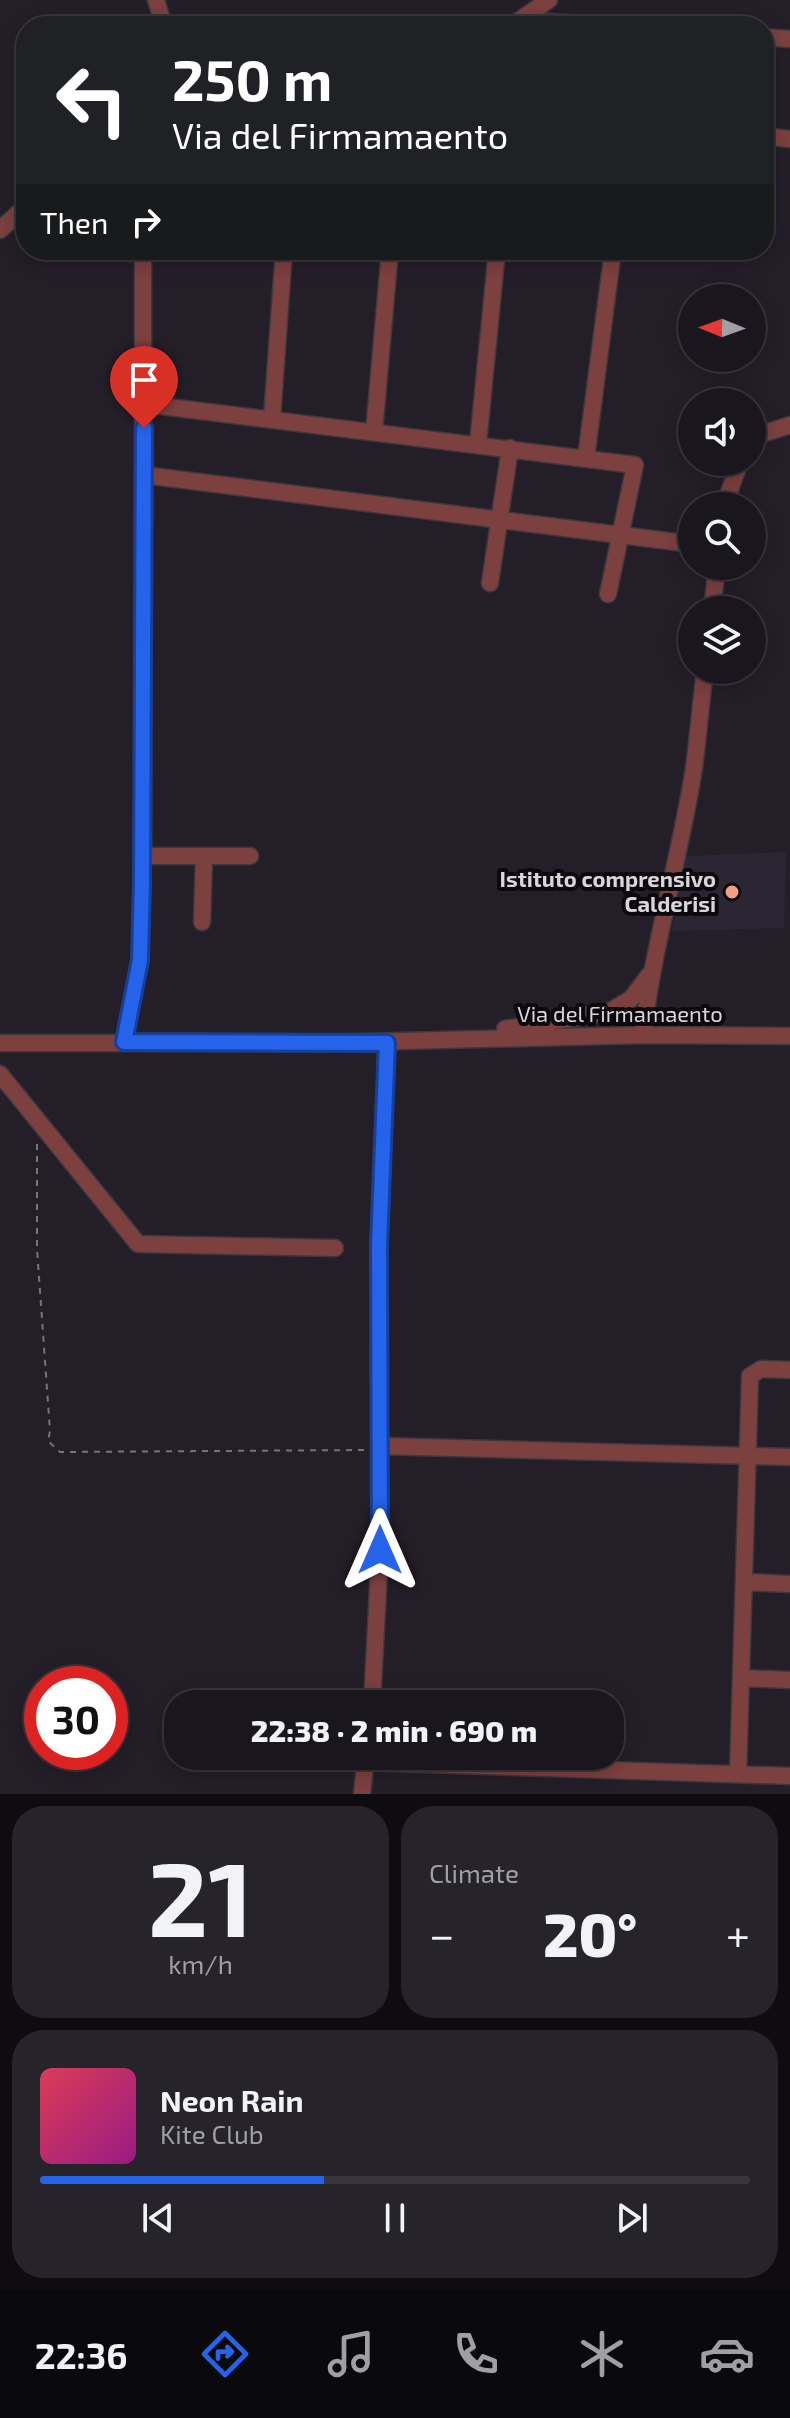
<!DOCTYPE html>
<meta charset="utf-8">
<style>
body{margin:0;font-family:"Exo 2",sans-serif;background:#27232a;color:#f1f3f6;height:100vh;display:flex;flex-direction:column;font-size:30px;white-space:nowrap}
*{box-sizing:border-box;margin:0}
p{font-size:26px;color:#9f9fa4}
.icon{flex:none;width:44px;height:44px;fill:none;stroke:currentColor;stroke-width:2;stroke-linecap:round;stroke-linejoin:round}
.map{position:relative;height:1794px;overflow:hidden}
.sheet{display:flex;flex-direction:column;gap:12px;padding:12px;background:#0e0c10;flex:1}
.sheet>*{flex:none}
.banner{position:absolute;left:16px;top:16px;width:758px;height:244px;border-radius:32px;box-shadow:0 4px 20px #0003,0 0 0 2px #38353b;background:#202124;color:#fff;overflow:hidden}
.needle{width:52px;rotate:271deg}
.fabs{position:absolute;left:678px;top:284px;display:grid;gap:16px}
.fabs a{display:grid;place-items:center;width:88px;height:88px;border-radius:50%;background:#1a161d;box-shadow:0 4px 20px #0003,0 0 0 2px #38353b;font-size:40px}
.speed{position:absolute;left:24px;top:1666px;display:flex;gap:16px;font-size:40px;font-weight:700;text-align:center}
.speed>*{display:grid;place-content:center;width:104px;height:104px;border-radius:50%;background:#1a161d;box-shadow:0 4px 20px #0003,0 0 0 2px #38353b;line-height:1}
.speed .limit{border:12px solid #d22;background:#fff;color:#111}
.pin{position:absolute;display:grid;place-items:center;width:68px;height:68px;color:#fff;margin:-82px -34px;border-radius:50% 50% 50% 0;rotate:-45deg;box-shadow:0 0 8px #0007}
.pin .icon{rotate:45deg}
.me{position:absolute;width:88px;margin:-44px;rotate:0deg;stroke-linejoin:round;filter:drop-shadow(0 0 6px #0008)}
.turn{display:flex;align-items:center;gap:28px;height:168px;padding:0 24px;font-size:36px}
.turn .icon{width:104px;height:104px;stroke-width:2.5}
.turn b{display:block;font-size:56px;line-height:68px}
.then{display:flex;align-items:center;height:76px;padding:0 24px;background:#0003;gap:16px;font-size:30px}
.big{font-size:60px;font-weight:800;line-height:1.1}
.sheet .card{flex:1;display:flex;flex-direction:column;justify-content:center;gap:12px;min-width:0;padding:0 28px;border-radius:32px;background:#27232a}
.sheet .dial{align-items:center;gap:0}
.dial b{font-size:104px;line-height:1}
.song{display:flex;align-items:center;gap:24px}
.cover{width:96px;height:96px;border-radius:12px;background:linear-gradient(135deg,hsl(350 70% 55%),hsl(310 70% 35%))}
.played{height:8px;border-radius:4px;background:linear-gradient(90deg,#2563eb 40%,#38353b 40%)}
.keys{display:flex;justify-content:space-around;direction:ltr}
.heat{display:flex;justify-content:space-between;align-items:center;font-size:44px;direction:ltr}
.sheet .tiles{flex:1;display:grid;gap:12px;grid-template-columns:1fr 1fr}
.card:last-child{grid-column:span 2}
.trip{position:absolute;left:164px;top:1690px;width:460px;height:80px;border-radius:32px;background:#1a161d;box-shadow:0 4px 20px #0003,0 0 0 2px #38353b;font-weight:800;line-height:80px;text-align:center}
.tab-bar{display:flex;height:128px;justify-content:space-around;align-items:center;background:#0a090c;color:#9f9fa4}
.tab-bar .icon{width:56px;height:56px}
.tab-bar .on{color:#2563eb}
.tab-bar b{font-size:36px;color:#f1f3f6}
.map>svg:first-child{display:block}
</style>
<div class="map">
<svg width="790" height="1794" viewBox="0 0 790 1794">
<rect width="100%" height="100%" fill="#231e27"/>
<path fill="#2c2533" d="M786,852L784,928L672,931L686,856Z"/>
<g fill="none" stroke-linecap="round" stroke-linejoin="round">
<defs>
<path id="minor" d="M156,0L164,26
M520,20L607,26
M511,26L549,0
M764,37L790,39
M764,136L790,139
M0,230L26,206
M144,404L635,465L608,594
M272,418L284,250
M374,432L390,250
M478,444L497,250
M752,444L762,434L790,425
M586,458L613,250
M144,475L692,544
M724,506L740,462
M490,583L510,448
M712,610L717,566
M143,856H250
M202,922L204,856
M505,1029L609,1012L631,999L649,975
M643,1035C653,945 680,858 694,768C698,736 701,703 705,670
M124,1042L140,960L143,856V250
M0,1043H323L643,1035L790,1036
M0,1074L138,1244L335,1248
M380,1446L790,1457
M744,1582L790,1584
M741,1678L790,1680
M372,1704L380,1550L379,1245L387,1043
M365,1762L790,1776
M738,1774L750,1376L761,1369L790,1370
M362,1794L366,1756"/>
</defs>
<use href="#minor" stroke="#3c3840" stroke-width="19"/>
<path stroke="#78747c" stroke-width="2" stroke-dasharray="6 6" stroke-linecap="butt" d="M37,1144V1249L50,1431L48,1441L60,1452L366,1450"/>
<use href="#minor" stroke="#7c403f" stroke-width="16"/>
</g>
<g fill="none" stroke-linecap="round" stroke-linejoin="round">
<defs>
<path id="route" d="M144,428L142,882L140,960L124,1042L387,1043L379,1245L380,1550"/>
</defs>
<use href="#route" stroke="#184099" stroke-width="20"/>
<use href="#route" stroke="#2563eb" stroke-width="14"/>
</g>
<circle fill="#f2a07f" stroke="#0b090d" stroke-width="3" cx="732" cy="892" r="8"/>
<g text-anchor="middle" stroke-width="8" stroke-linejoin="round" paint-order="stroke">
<g font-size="22" font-weight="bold" fill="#d8d5db" stroke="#0b090d" text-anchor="end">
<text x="716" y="887">Istituto comprensivo<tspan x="716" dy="25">Calderisi</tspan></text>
</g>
<g font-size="22" fill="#d8d5db" stroke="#0b090d">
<text x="620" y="1022">Via del Firmamaento</text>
</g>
</g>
</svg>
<div class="fabs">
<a><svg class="needle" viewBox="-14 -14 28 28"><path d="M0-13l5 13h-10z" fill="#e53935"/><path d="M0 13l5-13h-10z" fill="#9f9fa4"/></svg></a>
<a><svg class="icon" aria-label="sound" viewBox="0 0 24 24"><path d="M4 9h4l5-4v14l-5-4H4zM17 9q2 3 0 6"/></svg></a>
<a><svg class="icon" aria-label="search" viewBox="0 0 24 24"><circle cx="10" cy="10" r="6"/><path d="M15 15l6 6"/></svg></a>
<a><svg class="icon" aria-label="layers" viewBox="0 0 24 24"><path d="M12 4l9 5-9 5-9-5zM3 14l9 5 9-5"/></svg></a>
</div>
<div class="speed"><div class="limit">30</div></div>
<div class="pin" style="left:144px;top:428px;background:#d93025"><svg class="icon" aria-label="arrive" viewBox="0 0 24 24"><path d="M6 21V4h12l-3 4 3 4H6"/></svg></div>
<svg class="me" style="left:380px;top:1550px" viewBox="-20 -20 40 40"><path d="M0-17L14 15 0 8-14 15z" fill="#2563eb" stroke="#fff" stroke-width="4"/></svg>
<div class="trip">22:38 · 2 min · 690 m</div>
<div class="banner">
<div class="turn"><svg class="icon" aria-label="left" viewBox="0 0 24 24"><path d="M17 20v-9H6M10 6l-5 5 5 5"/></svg><div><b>250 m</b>Via del Firmamaento</div></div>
<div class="then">Then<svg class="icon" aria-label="right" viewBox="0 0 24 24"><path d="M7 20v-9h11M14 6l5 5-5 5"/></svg></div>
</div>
</div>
<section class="sheet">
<div class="tiles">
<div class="card dial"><b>21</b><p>km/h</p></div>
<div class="card"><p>Climate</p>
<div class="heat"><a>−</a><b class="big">20°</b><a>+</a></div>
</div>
<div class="card">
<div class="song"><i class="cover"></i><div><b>Neon Rain</b><p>Kite Club</p></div></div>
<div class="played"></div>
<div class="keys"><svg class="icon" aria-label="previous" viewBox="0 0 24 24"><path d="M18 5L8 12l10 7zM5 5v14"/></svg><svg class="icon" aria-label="pause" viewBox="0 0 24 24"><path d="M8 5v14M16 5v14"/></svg><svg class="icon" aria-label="next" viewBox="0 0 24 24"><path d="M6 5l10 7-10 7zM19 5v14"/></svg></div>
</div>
</div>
</section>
<nav class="tab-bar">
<b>22:36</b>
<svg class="icon on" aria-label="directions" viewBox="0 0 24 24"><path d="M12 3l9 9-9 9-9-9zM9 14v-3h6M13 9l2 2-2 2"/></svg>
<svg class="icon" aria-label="music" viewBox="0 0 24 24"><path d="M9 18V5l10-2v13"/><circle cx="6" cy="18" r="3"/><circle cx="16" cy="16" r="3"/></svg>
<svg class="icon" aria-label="phone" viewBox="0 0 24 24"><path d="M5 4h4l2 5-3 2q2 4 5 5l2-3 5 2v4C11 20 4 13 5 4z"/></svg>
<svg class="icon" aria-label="climate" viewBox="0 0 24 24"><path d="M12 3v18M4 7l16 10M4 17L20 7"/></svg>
<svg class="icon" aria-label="car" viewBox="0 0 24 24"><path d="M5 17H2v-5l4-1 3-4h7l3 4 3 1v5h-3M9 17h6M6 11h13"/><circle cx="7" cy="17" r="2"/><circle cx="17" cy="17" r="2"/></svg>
</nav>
